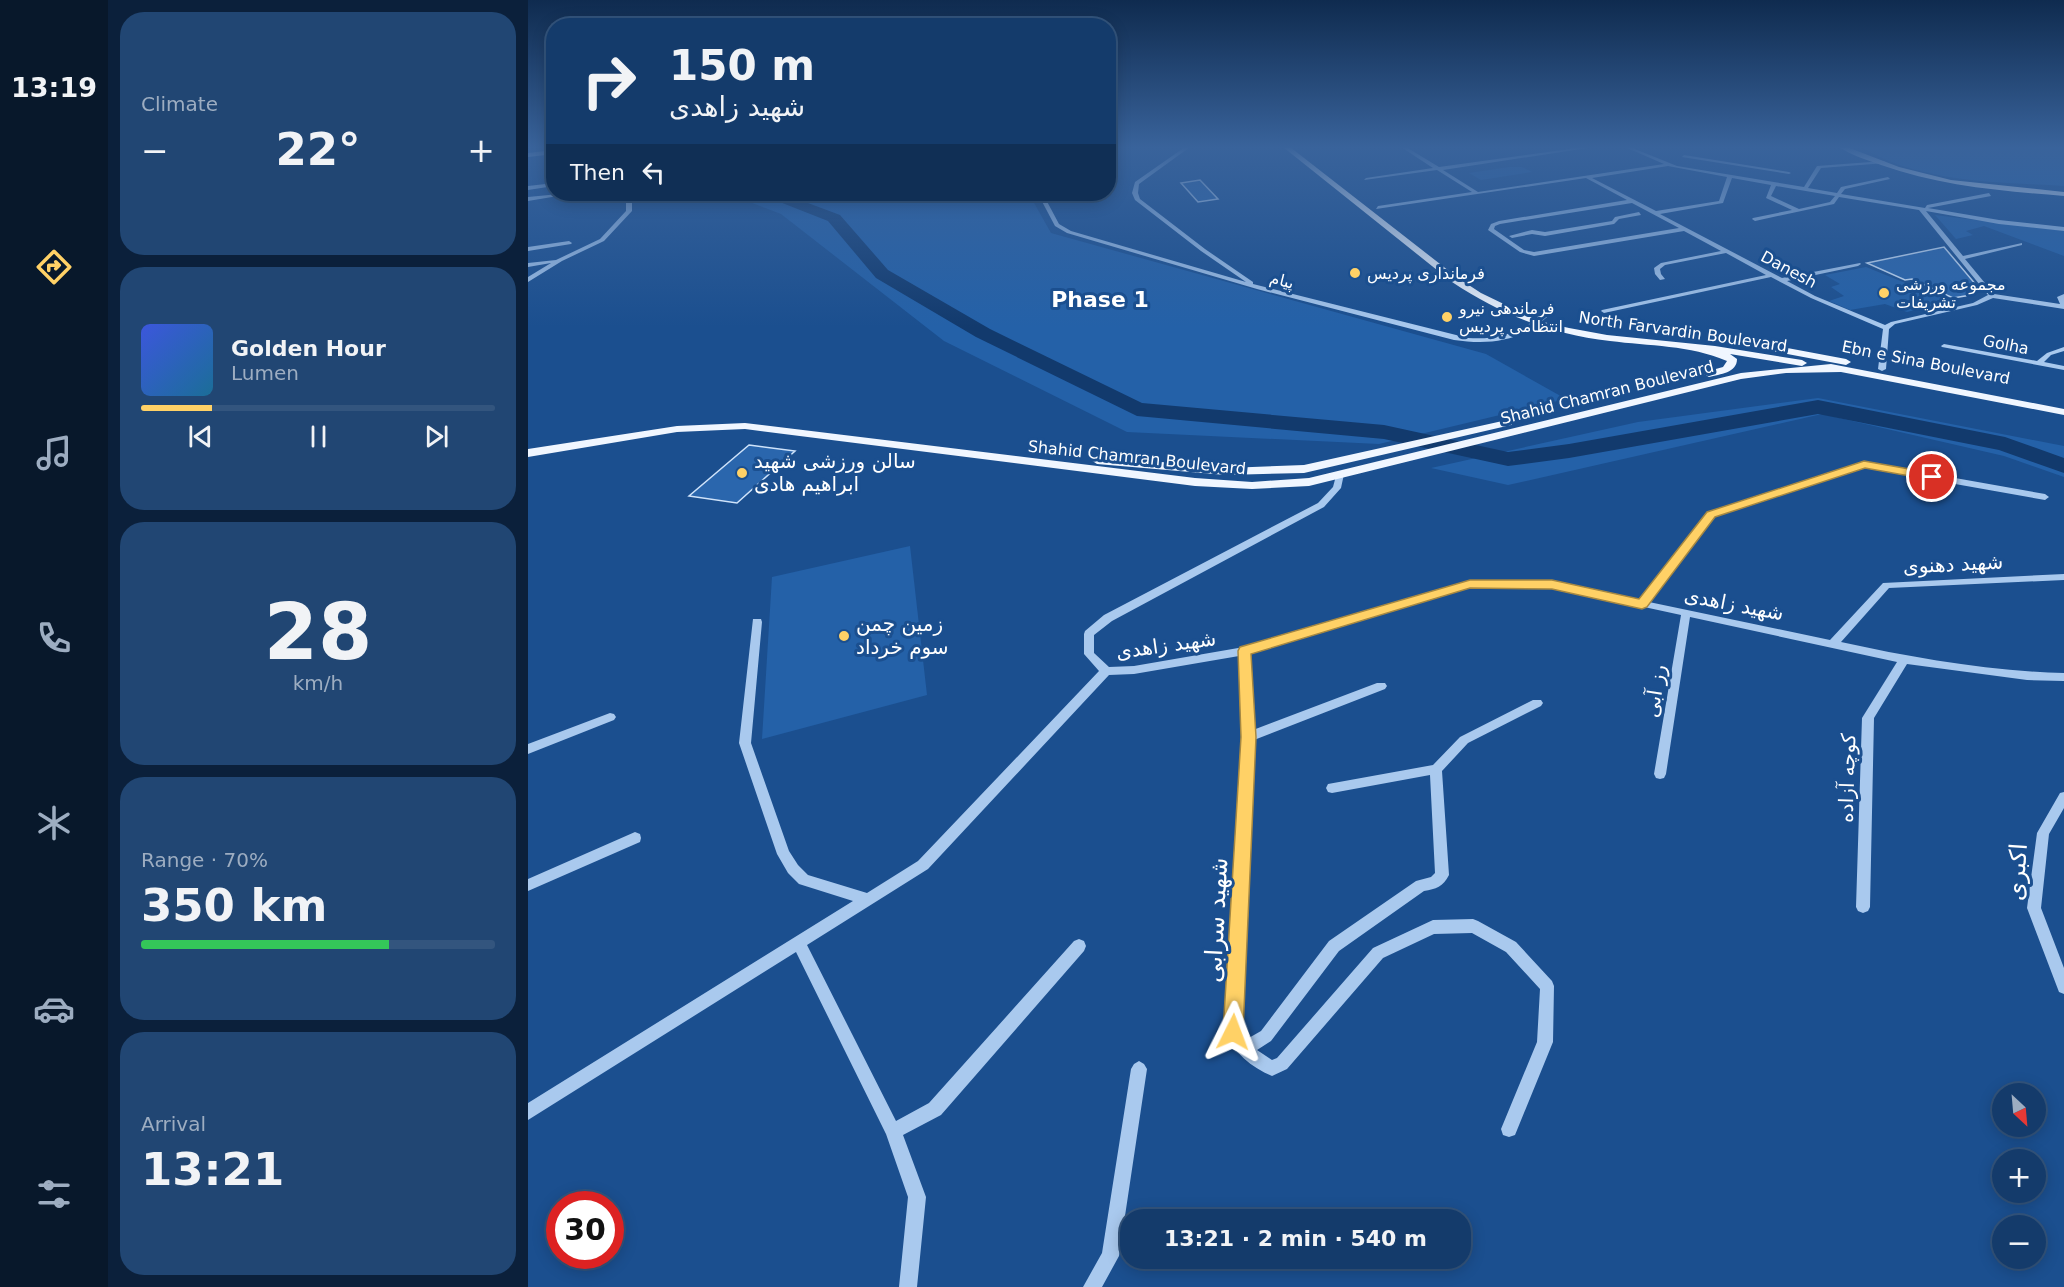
<!DOCTYPE html>
<meta charset="utf-8">
<style>
body{margin:0;font-family:"DejaVu Sans",Vazirmatn,sans-serif;background:#214673;color:#f1f3f6;height:100vh;display:flex;flex-direction:column;font-size:22px;white-space:nowrap}
*{box-sizing:border-box;margin:0}
p{font-size:20px;color:#9dadc1}
.icon{flex:none;width:33px;height:33px;fill:none;stroke:currentColor;stroke-width:2;stroke-linecap:round;stroke-linejoin:round}
.map{position:relative;flex:1;overflow:hidden}
.details{display:flex;flex-direction:column;gap:12px;padding:12px;background:#0b203b;width:420px}
.details>*{flex:none}
.top-card{position:absolute;left:18px;top:18px;width:570px;height:183px;border-radius:24px;box-shadow:0 3px 15px #0003,0 0 0 2px #33557e;background:#143b6b;color:#f1f3f6;overflow:hidden}
.needle{width:39px;rotate:154deg}
.fabs{position:absolute;left:1464px;top:1083px;display:grid;gap:12px}
.fabs a{display:grid;place-items:center;width:54px;height:54px;border-radius:50%;background:#143b6b;box-shadow:0 3px 15px #0003,0 0 0 2px #33557e;font-size:30px}
.speed{position:absolute;left:18px;top:1191px;display:flex;gap:12px;font-size:30px;font-weight:700;text-align:center}
.speed>*{display:grid;place-content:center;width:78px;height:78px;border-radius:50%;background:#143b6b;box-shadow:0 3px 15px #0003,0 0 0 2px #33557e;line-height:1}
.speed .limit{border:9px solid #d22;background:#fff;color:#111}
.pin{position:absolute;display:grid;place-items:center;width:51px;height:51px;color:#fff;margin:-26px;border:3px solid #fff;border-radius:50%;box-shadow:0 2px 6px #0007}
.me{position:absolute;width:66px;margin:-33px;rotate:3deg;stroke-linejoin:round;filter:drop-shadow(0 0 4px #0008)}
.turn{display:flex;align-items:center;gap:21px;height:126px;padding:0 24px;font-size:27px}
.turn .icon{width:78px;height:78px;stroke-width:2.5}
.turn b{display:block;font-size:42px;line-height:51px}
.then{display:flex;align-items:center;height:57px;padding:0 24px;background:#0003;gap:12px;font-size:22px}
.big{font-size:45px;font-weight:600;line-height:1.1}
.details .widget{flex:1;display:flex;flex-direction:column;justify-content:center;gap:9px;min-width:0;padding:0 21px;border-radius:24px;background:#214673}
.details .dial{align-items:center;gap:0}
.dial b{font-size:78px;line-height:1}
.song{display:flex;align-items:center;gap:18px}
.cover{width:72px;height:72px;border-radius:9px;background:linear-gradient(135deg,hsl(230 70% 55%),hsl(200 70% 35%))}
.played{height:6px;border-radius:3px;background:linear-gradient(90deg,#ffd166 20%,#33557e 20%)}
.keys{display:flex;justify-content:space-around;direction:ltr}
.heat{display:flex;justify-content:space-between;align-items:center;font-size:33px;direction:ltr}
.charge{height:9px;border-radius:4px;background:linear-gradient(90deg,#34c759 70%,#33557e 0)}
.trip{position:absolute;left:592px;top:1209px;width:351px;height:60px;border-radius:24px;background:#143b6b;box-shadow:0 3px 15px #0003,0 0 0 2px #33557e;font-weight:600;line-height:60px;text-align:center}
main{display:flex;flex:1;min-height:0}
.menu{display:flex;flex-direction:column;width:108px;justify-content:space-around;align-items:center;background:#08182b;color:#9dadc1}
.menu .icon{width:42px;height:42px}
.menu .current{color:#ffd166}
.menu b{font-size:27px;color:#f1f3f6}
.map>svg:first-child{display:block}
</style>
<main>
<nav class="menu">
<b>13:19</b>
<svg class="icon current" aria-label="directions" viewBox="0 0 24 24"><path d="M12 3l9 9-9 9-9-9zM9 14v-3h6M13 9l2 2-2 2"/></svg>
<svg class="icon" aria-label="music" viewBox="0 0 24 24"><path d="M9 18V5l10-2v13"/><circle cx="6" cy="18" r="3"/><circle cx="16" cy="16" r="3"/></svg>
<svg class="icon" aria-label="phone" viewBox="0 0 24 24"><path d="M5 4h4l2 5-3 2q2 4 5 5l2-3 5 2v4C11 20 4 13 5 4z"/></svg>
<svg class="icon" aria-label="climate" viewBox="0 0 24 24"><path d="M12 3v18M4 7l16 10M4 17L20 7"/></svg>
<svg class="icon" aria-label="car" viewBox="0 0 24 24"><path d="M5 17H2v-5l4-1 3-4h7l3 4 3 1v5h-3M9 17h6M6 11h13"/><circle cx="7" cy="17" r="2"/><circle cx="17" cy="17" r="2"/></svg>
<svg class="icon" aria-label="filters" viewBox="0 0 24 24"><path d="M4 7h16M4 17h16"/><circle cx="9" cy="7" r="2"/><circle cx="15" cy="17" r="2"/></svg>
</nav>
<section class="details">
<div class="widget"><p>Climate</p>
<div class="heat"><a>−</a><b class="big">22°</b><a>+</a></div>
</div>
<div class="widget">
<div class="song"><i class="cover"></i><div><b>Golden Hour</b><p>Lumen</p></div></div>
<div class="played"></div>
<div class="keys"><svg class="icon" aria-label="previous" viewBox="0 0 24 24"><path d="M18 5L8 12l10 7zM5 5v14"/></svg><svg class="icon" aria-label="pause" viewBox="0 0 24 24"><path d="M8 5v14M16 5v14"/></svg><svg class="icon" aria-label="next" viewBox="0 0 24 24"><path d="M6 5l10 7-10 7zM19 5v14"/></svg></div>
</div>
<div class="widget dial"><b>28</b><p>km/h</p></div>
<div class="widget"><p>Range · 70%</p><b class="big">350 km</b><div class="charge"></div></div>
<div class="widget"><p>Arrival</p><b class="big">13:21</b></div>
</section>
<div class="map">
<svg width="1536" height="1287" viewBox="0 0 1536 1287">
<rect width="100%" height="100%" fill="#1b4f8f"/>
<path fill="#2461a8" d="M1333,147H1536V186C1468,182 1393,183 1333,147Z
M981,167H994L1004,172L953,180L941,173Z
M201,194H501L523,233L958,354L1038,399L851,444L599,432L416,341L253,214Z
M1407,215L1536,231V256L1456,226L1438,231L1445,235L1428,239Z
M1338,267L1422,301L1379,312L1357,304L1322,310L1301,301L1316,296L1303,287L1312,284L1297,275Z
M1290,398L1536,446V477L1476,456L1294,414L980,485L903,468L1110,422Z
M382,546L399,695L234,739L244,577Z"/>
<g fill="none" stroke-linecap="round" stroke-linejoin="round">
<path fill="#123a6d" fill-rule="evenodd" d="M237,194H256L312,215L360,270L462,329L614,403L856,425L980,452L1041,444L1290,400L1477,437L1536,458V473L1471,450L1290,414L1041,458L980,466L856,439L609,416L448,337L348,278L300,221L239,197Z"/>
</g>
<path fill="#2a66ad" stroke="#cfe3fa" stroke-width="1.5" d="M672,180L690,199L670,202L653,183Z
M1416,247L1449,286L1443,295L1425,298L1384,279L1377,280L1339,263Z
M221,445L267,451L209,503L161,496Z"/>
<g fill="none" stroke-linecap="round" stroke-linejoin="round">
<path fill="#a9c9ee" fill-rule="evenodd" d="M657,147H662L611,184L610,193L612,199L677,249L725,282V284L940,338C971,340 988,333 1014,316L1019,317C992,342 961,345 926,340L729,289L539,233L527,226L510,194H515L531,224L543,231L718,282L673,251L607,200L604,193L607,182Z
M873,147H878L911,167L1056,147H1066L915,170L950,192L1136,164L1097,147H1102L1149,166L1276,187L1289,166L1356,161L1358,163L1293,168L1280,188L1309,193L1313,187L1360,177L1362,179L1317,189L1313,194L1397,208L1399,205L1461,193L1463,196L1400,208L1471,220L1536,227V231L1471,224L1398,211L1435,256L1494,243V245L1437,259L1466,294L1532,304L1529,297L1536,294V309L1465,298L1449,305L1367,324L1361,329L1358,369L1354,371L1350,369L1355,329L1283,298L1243,277L1076,313L1073,311L1074,310L1238,275L1198,253L1137,265L1132,269L1133,274L1137,279L1132,280L1127,274L1126,268L1133,263L1193,251L1156,231L1006,256L992,252L960,230L963,224L971,221L1099,200L1058,178L848,209L850,206L944,192L909,170L836,180L838,178L905,168ZM1140,166L1199,177L1191,201L1128,211L1064,178ZM1204,178L1243,185L1238,198L1264,210L1225,218L1224,219L1227,221L1306,204L1311,197L1391,210L1460,295L1445,303L1363,322L1357,325L1287,296L1259,281L1330,266L1333,264L1332,263L1254,278L1132,214L1195,203ZM1248,186L1307,196L1302,202L1271,209L1243,196ZM1104,203L1151,228L1006,252L996,250L966,229L967,226L972,224Z
M1156,155L1261,172L1263,173L1261,174L1154,157Z
M26,183V186L0,190V186Z
M31,194H42L0,201V197Z
M98,194H104V211L76,241L34,261L0,282V277L23,263L0,267V263L28,260L72,239L98,211Z
M1111,212L1113,215L1091,219L1086,224L1017,236L1004,234L984,238L981,236L1004,230L1017,232L1084,221L1087,217Z
M41,241L44,243L43,244L0,251V247Z
M1416,344L1509,361L1519,353L1536,347V351L1523,355L1516,362L1536,366V370L1414,347L1413,346Z
M1337,462L1517,494L1521,497L1517,500L1337,468L1186,517L1121,602L1302,640L1355,583L1536,574V580L1361,588L1313,642C1386,658 1461,671 1536,673V681L1499,680L1379,664L1346,718L1342,907L1340,911L1335,913L1330,911L1328,907L1334,718L1369,662L1162,617L1138,774L1136,778L1132,779L1128,778L1126,774L1153,615L1024,587H942L721,653L725,730L849,683H857L859,686L857,689L726,740L713,1030L719,1039L733,1031L801,941L888,881L903,877L907,873L902,775L804,793L800,792L798,788L800,784L905,765L932,737L1005,700H1013L1015,703L1013,706L940,743L914,771L921,875C915,887 908,889 896,891L811,951L743,1041L729,1050L744,1060L749,1058L845,948L905,920L945,919L950,921L988,942L1024,981L1026,986L1025,1042L987,1135L981,1137L975,1135L973,1129L1009,1042L1012,989L978,952L944,933L906,934L855,958L759,1069L744,1076C723,1067 706,1053 697,1032L714,737L711,656L606,674L581,675L400,869L279,945L368,1121L401,1103L546,941L551,939L556,941L558,946L556,951L413,1115L375,1135L398,1197L389,1287H371L380,1197L358,1134L268,952L0,1120V1103L325,901L271,884L260,873L249,854L211,743L225,619H233L234,622L223,743L261,851L270,865L280,875L339,893L390,861L571,671L556,654V634L557,631L576,615L790,503L805,487L809,472L812,471L816,474L813,488L796,507L584,621L566,635V653L581,667L606,666L716,647L942,581H1024L1112,600L1180,513Z
M82,713L86,714L88,717L86,720L0,754V744Z
M1536,792V808L1521,834L1513,908L1536,968V994L1531,992L1499,908L1509,833L1532,793Z
M107,832L112,834L113,838L112,842L0,891V879Z
M611,1061L616,1064L619,1069L591,1256L574,1287H555L574,1253L603,1069L606,1064Z"/>
<path fill="#f0f6ff" fill-rule="evenodd" d="M755,147H762L930,278L953,293L1011,321L1041,328L1079,335L1187,346L1274,360L1279,363L1274,366L1202,354L1209,359C1209,373 1192,374 1181,377L1176,374L1177,372L1195,367L1199,361C1162,345 1121,346 1082,341C1022,334 974,315 924,282Z
M1311,147H1319L1371,167L1423,180L1536,192V196C1474,191 1412,186 1353,165C1339,160 1323,155 1311,147Z
M26,150V154L0,157V153Z
M1232,343L1318,359L1323,362L1318,365L1228,348V344Z
M1303,364L1536,409V415L1313,372L1258,373L1213,379L781,486L724,489L667,486L217,429L149,432L0,457V449L149,426L217,423L667,478L724,482L781,478L1213,373Z
M979,420L985,423L983,425L776,473L698,475L569,464L563,460L569,456L698,468L776,465Z"/>
</g>
<linearGradient id="sky" x2="0" y2="1"><stop stop-color="#0f2b4f"/><stop offset="0.45" stop-color="#39639b"/><stop offset="1" stop-color="#39639b" stop-opacity="0"/></linearGradient>
<rect width="1536" height="327" fill="url(#sky)"/>
<path fill="#ffd166" stroke="#a68842" stroke-width="1.5" d="M1336,461L1404,473L1410,477L1404,480L1337,468L1187,517L1119,607L1114,609L1024,589L942,588L723,654L728,737L715,1032L712,1039L705,1042L698,1039L695,1032L713,737L710,651L712,647L942,580H1024L1111,599L1179,512Z"/>
<g fill="#ffd166" stroke="#1b4f8f" stroke-width="2">
<circle cx="827" cy="273" r="6"/>
<circle cx="1356" cy="293" r="6"/>
<circle cx="919" cy="317" r="6"/>
<circle cx="214" cy="473" r="6"/>
<circle cx="316" cy="636" r="6"/>
</g>
<g text-anchor="middle" stroke-width="6" stroke-linejoin="round" paint-order="stroke">
<g font-size="16" fill="#fff" stroke="#1b4f8f">
<text transform="translate(1261 269) rotate(28)" y="6">Danesh</text>
<text transform="translate(754 280) rotate(14)" y="6">پیام</text>
<text transform="translate(1155 331) rotate(8)" y="6">North Farvardin Boulevard</text>
<text transform="translate(1478 344) rotate(11)" y="6">Golha</text>
<text transform="translate(1398 362) rotate(11)" y="6">Ebn e Sina Boulevard</text>
<text transform="translate(1079 392) rotate(-14)" y="6">Shahid Chamran Boulevard</text>
<text transform="translate(609 457) rotate(6)" y="6">Shahid Chamran Boulevard</text>
</g>
<g font-size="16" fill="#fff" stroke="#1b4f8f" text-anchor="start">
<text x="839" y="279">فرمانداری پردیس</text>
<text x="1368" y="290">مجموعه ورزشی<tspan x="1368" dy="18">تشریفات</tspan></text>
<text x="931" y="314">فرماندهی نیرو<tspan x="931" dy="18">انتظامی پردیس</tspan></text>
</g>
<g font-size="20" fill="#fff" stroke="#1b4f8f" text-anchor="start">
<text x="226" y="468">سالن ورزشی شهید<tspan x="226" dy="23">ابراهیم هادی</tspan></text>
<text x="328" y="631">زمین چمن<tspan x="328" dy="23">سوم خرداد</tspan></text>
</g>
<g font-size="20" fill="#fff" stroke="#1b4f8f">
<text transform="translate(1425 564) rotate(-3)" y="7">شهید دهنوی</text>
<text transform="translate(1206 604) rotate(11)" y="7">شهید زاهدی</text>
<text transform="translate(638 645) rotate(-8)" y="7">شهید زاهدی</text>
<text transform="translate(1127 691) rotate(-81)" y="7">رز آبی</text>
<text transform="translate(1319 778) rotate(-88)" y="7">کوچه آزاده</text>
</g>
<g font-size="22" font-weight="bold" fill="#fff" stroke="#1b4f8f">
<text x="572" y="307">Phase 1</text>
</g>
<g font-size="24" fill="#fff" stroke="#1b4f8f">
<text transform="translate(1489 872) rotate(-86)" y="8">اکبری</text>
<text transform="translate(688 920) rotate(-87)" y="8">شهید سرابی</text>
</g>
</g>
</svg>
<div class="fabs">
<a><svg class="needle" viewBox="-14 -14 28 28"><path d="M0-13l5 13h-10z" fill="#e53935"/><path d="M0 13l5-13h-10z" fill="#9dadc1"/></svg></a>
<a>+</a>
<a>−</a>
</div>
<div class="speed"><div class="limit">30</div></div>
<div class="pin" style="left:1404px;top:477px;background:#d93025"><svg class="icon" aria-label="arrive" viewBox="0 0 24 24"><path d="M6 21V4h12l-3 4 3 4H6"/></svg></div>
<svg class="me" style="left:705px;top:1032px" viewBox="-20 -20 40 40"><path d="M0-17L14 15 0 8-14 15z" fill="#ffd166" stroke="#fff" stroke-width="4"/></svg>
<div class="trip">13:21 · 2 min · 540 m</div>
<div class="top-card">
<div class="turn"><svg class="icon" aria-label="right" viewBox="0 0 24 24"><path d="M7 20v-9h11M14 6l5 5-5 5"/></svg><div><b>150 m</b>شهید زاهدی</div></div>
<div class="then">Then<svg class="icon" aria-label="left" viewBox="0 0 24 24"><path d="M17 20v-9H6M10 6l-5 5 5 5"/></svg></div>
</div>
</div>
</main>
